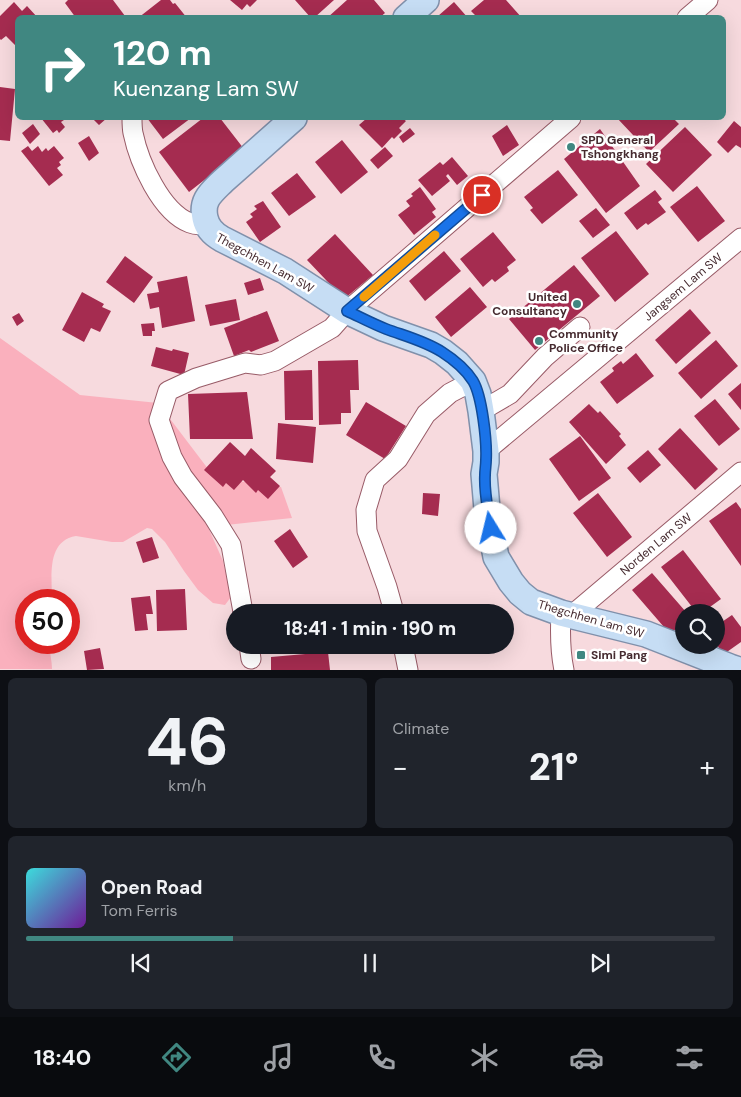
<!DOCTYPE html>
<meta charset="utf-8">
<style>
body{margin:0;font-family:"DM Sans",sans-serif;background:#20242c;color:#f1f3f6;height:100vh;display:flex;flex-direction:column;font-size:19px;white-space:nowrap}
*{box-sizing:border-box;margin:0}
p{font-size:16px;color:#9ea1a6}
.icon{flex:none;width:28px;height:28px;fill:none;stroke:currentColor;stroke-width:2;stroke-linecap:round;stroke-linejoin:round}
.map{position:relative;height:670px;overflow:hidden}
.sheet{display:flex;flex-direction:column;gap:8px;padding:8px;background:#0d0f14;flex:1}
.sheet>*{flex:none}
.banner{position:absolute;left:15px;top:15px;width:711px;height:105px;border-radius:8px;box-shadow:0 5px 20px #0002;background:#408781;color:#fff;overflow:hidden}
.buttons{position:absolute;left:675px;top:604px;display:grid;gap:10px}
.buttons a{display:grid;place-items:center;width:50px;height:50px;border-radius:50%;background:#171b24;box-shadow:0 5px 20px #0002;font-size:25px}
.speed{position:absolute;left:15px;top:589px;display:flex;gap:10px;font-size:25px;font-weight:700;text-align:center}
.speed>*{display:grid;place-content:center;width:65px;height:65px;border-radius:50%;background:#171b24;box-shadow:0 5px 20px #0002;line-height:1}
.speed .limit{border:8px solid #d22;background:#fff;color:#111}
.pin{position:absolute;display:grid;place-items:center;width:42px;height:42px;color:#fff;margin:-21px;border:2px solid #fff;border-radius:50%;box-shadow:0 1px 5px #0007}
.me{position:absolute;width:55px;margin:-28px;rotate:351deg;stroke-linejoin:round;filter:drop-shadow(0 0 4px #0008)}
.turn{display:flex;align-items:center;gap:18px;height:105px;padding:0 15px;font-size:22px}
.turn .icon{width:65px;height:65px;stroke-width:2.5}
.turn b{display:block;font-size:35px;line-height:42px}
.big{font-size:38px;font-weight:800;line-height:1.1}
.sheet .card{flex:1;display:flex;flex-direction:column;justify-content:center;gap:8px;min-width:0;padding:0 18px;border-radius:8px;background:#20242c}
.sheet .dial{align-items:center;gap:0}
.dial b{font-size:65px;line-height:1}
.song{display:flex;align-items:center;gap:15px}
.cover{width:60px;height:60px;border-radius:8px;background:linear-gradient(135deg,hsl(180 70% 55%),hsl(280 70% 35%))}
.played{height:5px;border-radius:2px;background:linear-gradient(90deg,#408781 30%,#363941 30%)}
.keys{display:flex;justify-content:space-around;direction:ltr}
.heat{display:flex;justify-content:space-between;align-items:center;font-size:28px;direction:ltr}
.sheet .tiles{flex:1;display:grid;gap:8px;grid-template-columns:1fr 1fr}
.card:last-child{grid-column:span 2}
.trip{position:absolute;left:226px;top:604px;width:288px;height:50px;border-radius:25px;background:#171b24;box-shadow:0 5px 20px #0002;font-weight:800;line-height:50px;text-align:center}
.tabs{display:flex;height:80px;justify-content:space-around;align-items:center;background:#090b0e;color:#9ea1a6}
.tabs .icon{width:35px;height:35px}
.tabs .active{color:#408781}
.tabs b{font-size:22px;color:#f1f3f6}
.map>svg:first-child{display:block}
</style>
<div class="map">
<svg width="741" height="670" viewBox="0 0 741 670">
<rect width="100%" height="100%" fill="#f7dade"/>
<path fill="#fab0bd" d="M0,338L80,395L158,403L215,478L281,487L292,518L208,527L223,561L231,597L225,605L213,603L198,590L184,571L165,542L152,529L147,528L123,542H112L76,536C46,541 52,577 52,600H26V642L50,643C49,652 52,660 52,669H0Z"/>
<path fill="#a52c50" d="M68,0H113L125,16L123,18H76L65,3Z
M161,0H170L173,4L175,3L187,18H138Z
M230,0H257L250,7L247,4L242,10Z
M295,0H334L314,18H311Z
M347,0H374L385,13L379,18H327Z
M484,0H506L522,18H478L471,11Z
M14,2L22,11L27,6L38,18H18V48L6,36L1,40L0,39V16Z
M454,2L468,18H439L438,16Z
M0,87L15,89L10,141L0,140Z
M41,118H67L61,122L65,127L59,133L57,130L53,133Z
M92,118H107L99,125Z
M147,118H191L163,139Z
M203,118H220L244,149L189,192L159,152Z
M367,118H402L406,121L399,128L402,131L394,139L392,137L382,148L359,125Z
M617,118H673L679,124L649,152Z
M734,121L741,127V148L736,145L728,153L717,142Z
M33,124L40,134L30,144L22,133Z
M507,125L519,145L503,156L492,136Z
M685,127L712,155L673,192L646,164Z
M410,128L415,134L403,143L399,137Z
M600,129L640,186L606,213L564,159Z
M89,136L99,153L89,161L78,143Z
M342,140L368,172L341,194L315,162Z
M28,146L32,151L38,146L42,152L46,148L48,151L54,146L64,158L59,162L61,165L57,168L63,175L49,186L21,151Z
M385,147L393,156L378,169L370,160Z
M452,157L468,176L457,185L448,174L446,176L450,181L432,196L418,180L440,162L443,165Z
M558,170L578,195L542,224L530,210L533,208L524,197Z
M297,173L316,197L289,216L271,193Z
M697,186L725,221L698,242L670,207Z
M420,187L436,209L432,212L436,217L414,235L398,215L410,206L406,201L413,196L411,194Z
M655,190L662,199L658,202L666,212L648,225L646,223L637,230L624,213Z
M263,201L281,227L260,242L246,222L253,217L250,214L257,209L254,206Z
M596,208L610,225L593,238L579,221Z
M616,231L649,274L615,302L581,258Z
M493,232L516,260L507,267L509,271L495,282L492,279L483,287L460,259Z
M335,234L373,275L344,299L307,260Z
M444,251L461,271L425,301L409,281Z
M125,256L153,277L134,303L106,282Z
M574,265L600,296L535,350L509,319Z
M187,276L195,321L162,328L159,307L150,309L147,294L159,292L157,282Z
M260,278L264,290L248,295L244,283Z
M470,287L487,307L451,337L435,317Z
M82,292L104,304L102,307L111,311L100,332L91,328L84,342L62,330Z
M236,299L240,320L210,326L205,305Z
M690,309L711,333L676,364L655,340Z
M267,311L279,341L251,352L249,350L234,356L224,328Z
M19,313L24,321L17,326L12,317Z
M154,323L155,331H152V336H143L141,324Z
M716,340L738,366L701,399L678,373Z
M156,347L172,351L173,349L189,353L184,375L151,366Z
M636,353L654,376L617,404L600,382L614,371L612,368L621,361L623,364Z
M358,360L359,390H350L351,413H341V424L319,425L318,361Z
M312,370L313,420H285L284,371Z
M741,383V410L728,394Z
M247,392L253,439H190L188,394Z
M715,399L740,429L719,446L694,416Z
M366,402L406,426L385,459L346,435Z
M589,404L598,413L600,411L621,434L619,436L626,445L606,464L569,422Z
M278,423L316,427L313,463L276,459Z
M680,428L718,469L695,490L658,449Z
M580,436L611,478L579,501L549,459Z
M230,442L245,456L251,448L276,471L270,477L280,486L268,499L258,490L256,493L243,480L234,490L226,483L223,487L204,470Z
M648,450L661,465L640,483L627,468Z
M423,493L440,494L438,516L422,514Z
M598,493L632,537L607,557L573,513Z
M736,502L741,509V566L709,521Z
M290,529L308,557L293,568L274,541Z
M152,537L159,558L143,563L136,542Z
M683,550L721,599L703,612H696L661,567Z
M652,573L686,612H684V622L670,634L632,590Z
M185,589L187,630L157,631L156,590Z
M150,596L153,614H146L148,630L135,631L131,598Z
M732,615L741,627V642L724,654L716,644V626Z
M100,648L104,669L87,670L84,651Z
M328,652L330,670H271V657Z"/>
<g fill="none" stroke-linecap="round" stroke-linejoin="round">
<defs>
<path id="minor" d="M687,18L708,0
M132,118C132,123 132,128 133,133C139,162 161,212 190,223C195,225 201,225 206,224
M481,411L510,394L545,357L580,327
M486,451L741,238
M243,612L231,545L213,516L183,477L172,457L159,420L168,391L196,378L245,363L261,365L275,361L332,328L347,311L571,118
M394,612L387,587L367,531L366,510L375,480L398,459L426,414L450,393L473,381
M561,613C560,632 560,651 564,670
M572,615L741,472
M249,645L251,659
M403,645L408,670"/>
<path id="major" d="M406,18L426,0
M294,118L223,181C211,193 201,200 205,218C207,228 213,234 222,239L285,271L347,311L383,328L431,345L443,352L457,363L473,381L478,394L481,411L486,451V462L484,474L487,509L496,557L511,582L520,593L531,602L561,613L646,634L730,667L739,670"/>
</defs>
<use href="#minor" stroke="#985b67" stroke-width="21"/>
<use href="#major" stroke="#8090aa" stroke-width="28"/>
<use href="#minor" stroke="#fff" stroke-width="19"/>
<use href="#major" stroke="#c6ddf4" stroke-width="25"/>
</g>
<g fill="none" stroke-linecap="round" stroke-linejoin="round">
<defs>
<path id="route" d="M482,195L347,311C360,317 373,324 386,329C405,336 425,341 442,352C453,359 466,370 473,381C482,396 487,441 486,460C486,465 485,470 485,475C484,493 488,511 491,528"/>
</defs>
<use href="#route" stroke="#114b97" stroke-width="12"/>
<use href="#route" stroke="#1a73e8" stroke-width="9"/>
<path stroke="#f59e0b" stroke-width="9" d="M364,297L435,235"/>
</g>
<g fill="#408781" stroke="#fff" stroke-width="2">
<circle cx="571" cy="147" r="5"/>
<circle cx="577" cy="304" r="5"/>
<circle cx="539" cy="341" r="5"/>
<rect x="576" y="650" width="10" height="10" rx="2.5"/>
</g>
<g text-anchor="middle" stroke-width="5" stroke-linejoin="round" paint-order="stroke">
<g font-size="12" font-weight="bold" fill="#452a2f" stroke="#fff" text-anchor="start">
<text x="581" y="144">SPD General<tspan x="581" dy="14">Tshongkhang</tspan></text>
<text x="567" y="301" text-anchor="end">United<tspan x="567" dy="14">Consultancy</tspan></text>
<text x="549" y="338">Community<tspan x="549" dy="14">Police Office</tspan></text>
<text x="591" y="659">Simi Pang</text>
</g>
<g font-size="12" fill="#452a2f" stroke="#fff">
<text transform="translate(265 263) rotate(29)" y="4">Thegchhen Lam SW</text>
<text transform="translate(683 287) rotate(-40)" y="4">Jangsem Lam SW</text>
<text transform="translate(656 544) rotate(-40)" y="4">Norden Lam SW</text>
<text transform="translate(591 619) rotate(16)" y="4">Thegchhen Lam SW</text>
</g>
</g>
</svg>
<div class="buttons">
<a><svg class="icon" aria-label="search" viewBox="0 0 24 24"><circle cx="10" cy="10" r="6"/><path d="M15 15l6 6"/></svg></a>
</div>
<div class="speed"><div class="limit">50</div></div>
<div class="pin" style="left:482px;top:195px;background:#d93025"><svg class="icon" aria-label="arrive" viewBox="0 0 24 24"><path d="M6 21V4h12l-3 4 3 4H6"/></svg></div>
<svg class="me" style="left:491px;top:528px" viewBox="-20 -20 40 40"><circle r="19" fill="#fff"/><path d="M0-13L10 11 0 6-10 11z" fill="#1a73e8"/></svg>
<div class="trip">18:41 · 1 min · 190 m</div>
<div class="banner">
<div class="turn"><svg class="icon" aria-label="right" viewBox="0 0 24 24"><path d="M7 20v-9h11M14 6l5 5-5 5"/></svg><div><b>120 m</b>Kuenzang Lam SW</div></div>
</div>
</div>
<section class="sheet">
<div class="tiles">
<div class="card dial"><b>46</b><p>km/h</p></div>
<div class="card"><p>Climate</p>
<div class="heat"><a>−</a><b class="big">21°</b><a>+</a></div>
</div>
<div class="card">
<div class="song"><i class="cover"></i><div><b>Open Road</b><p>Tom Ferris</p></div></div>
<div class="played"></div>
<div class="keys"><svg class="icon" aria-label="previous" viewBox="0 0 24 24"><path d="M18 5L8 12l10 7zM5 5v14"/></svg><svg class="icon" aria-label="pause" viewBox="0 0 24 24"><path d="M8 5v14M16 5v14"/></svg><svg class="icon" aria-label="next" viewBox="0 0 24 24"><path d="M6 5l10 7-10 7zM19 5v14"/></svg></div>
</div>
</div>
</section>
<nav class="tabs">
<b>18:40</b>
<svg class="icon active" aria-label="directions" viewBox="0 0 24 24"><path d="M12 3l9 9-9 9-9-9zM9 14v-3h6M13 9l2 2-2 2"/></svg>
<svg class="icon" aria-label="music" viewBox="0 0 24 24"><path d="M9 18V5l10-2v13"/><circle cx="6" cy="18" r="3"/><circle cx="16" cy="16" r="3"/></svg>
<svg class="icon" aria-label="phone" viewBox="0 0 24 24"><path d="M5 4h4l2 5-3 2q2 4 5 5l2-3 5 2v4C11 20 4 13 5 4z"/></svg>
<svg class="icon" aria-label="climate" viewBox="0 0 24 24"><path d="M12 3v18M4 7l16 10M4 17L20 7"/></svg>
<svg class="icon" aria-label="car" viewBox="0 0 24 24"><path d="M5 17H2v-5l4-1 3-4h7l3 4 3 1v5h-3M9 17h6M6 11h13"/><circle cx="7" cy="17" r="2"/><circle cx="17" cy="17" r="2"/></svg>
<svg class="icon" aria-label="filters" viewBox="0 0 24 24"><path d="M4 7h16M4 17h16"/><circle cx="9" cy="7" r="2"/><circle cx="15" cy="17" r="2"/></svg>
</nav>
